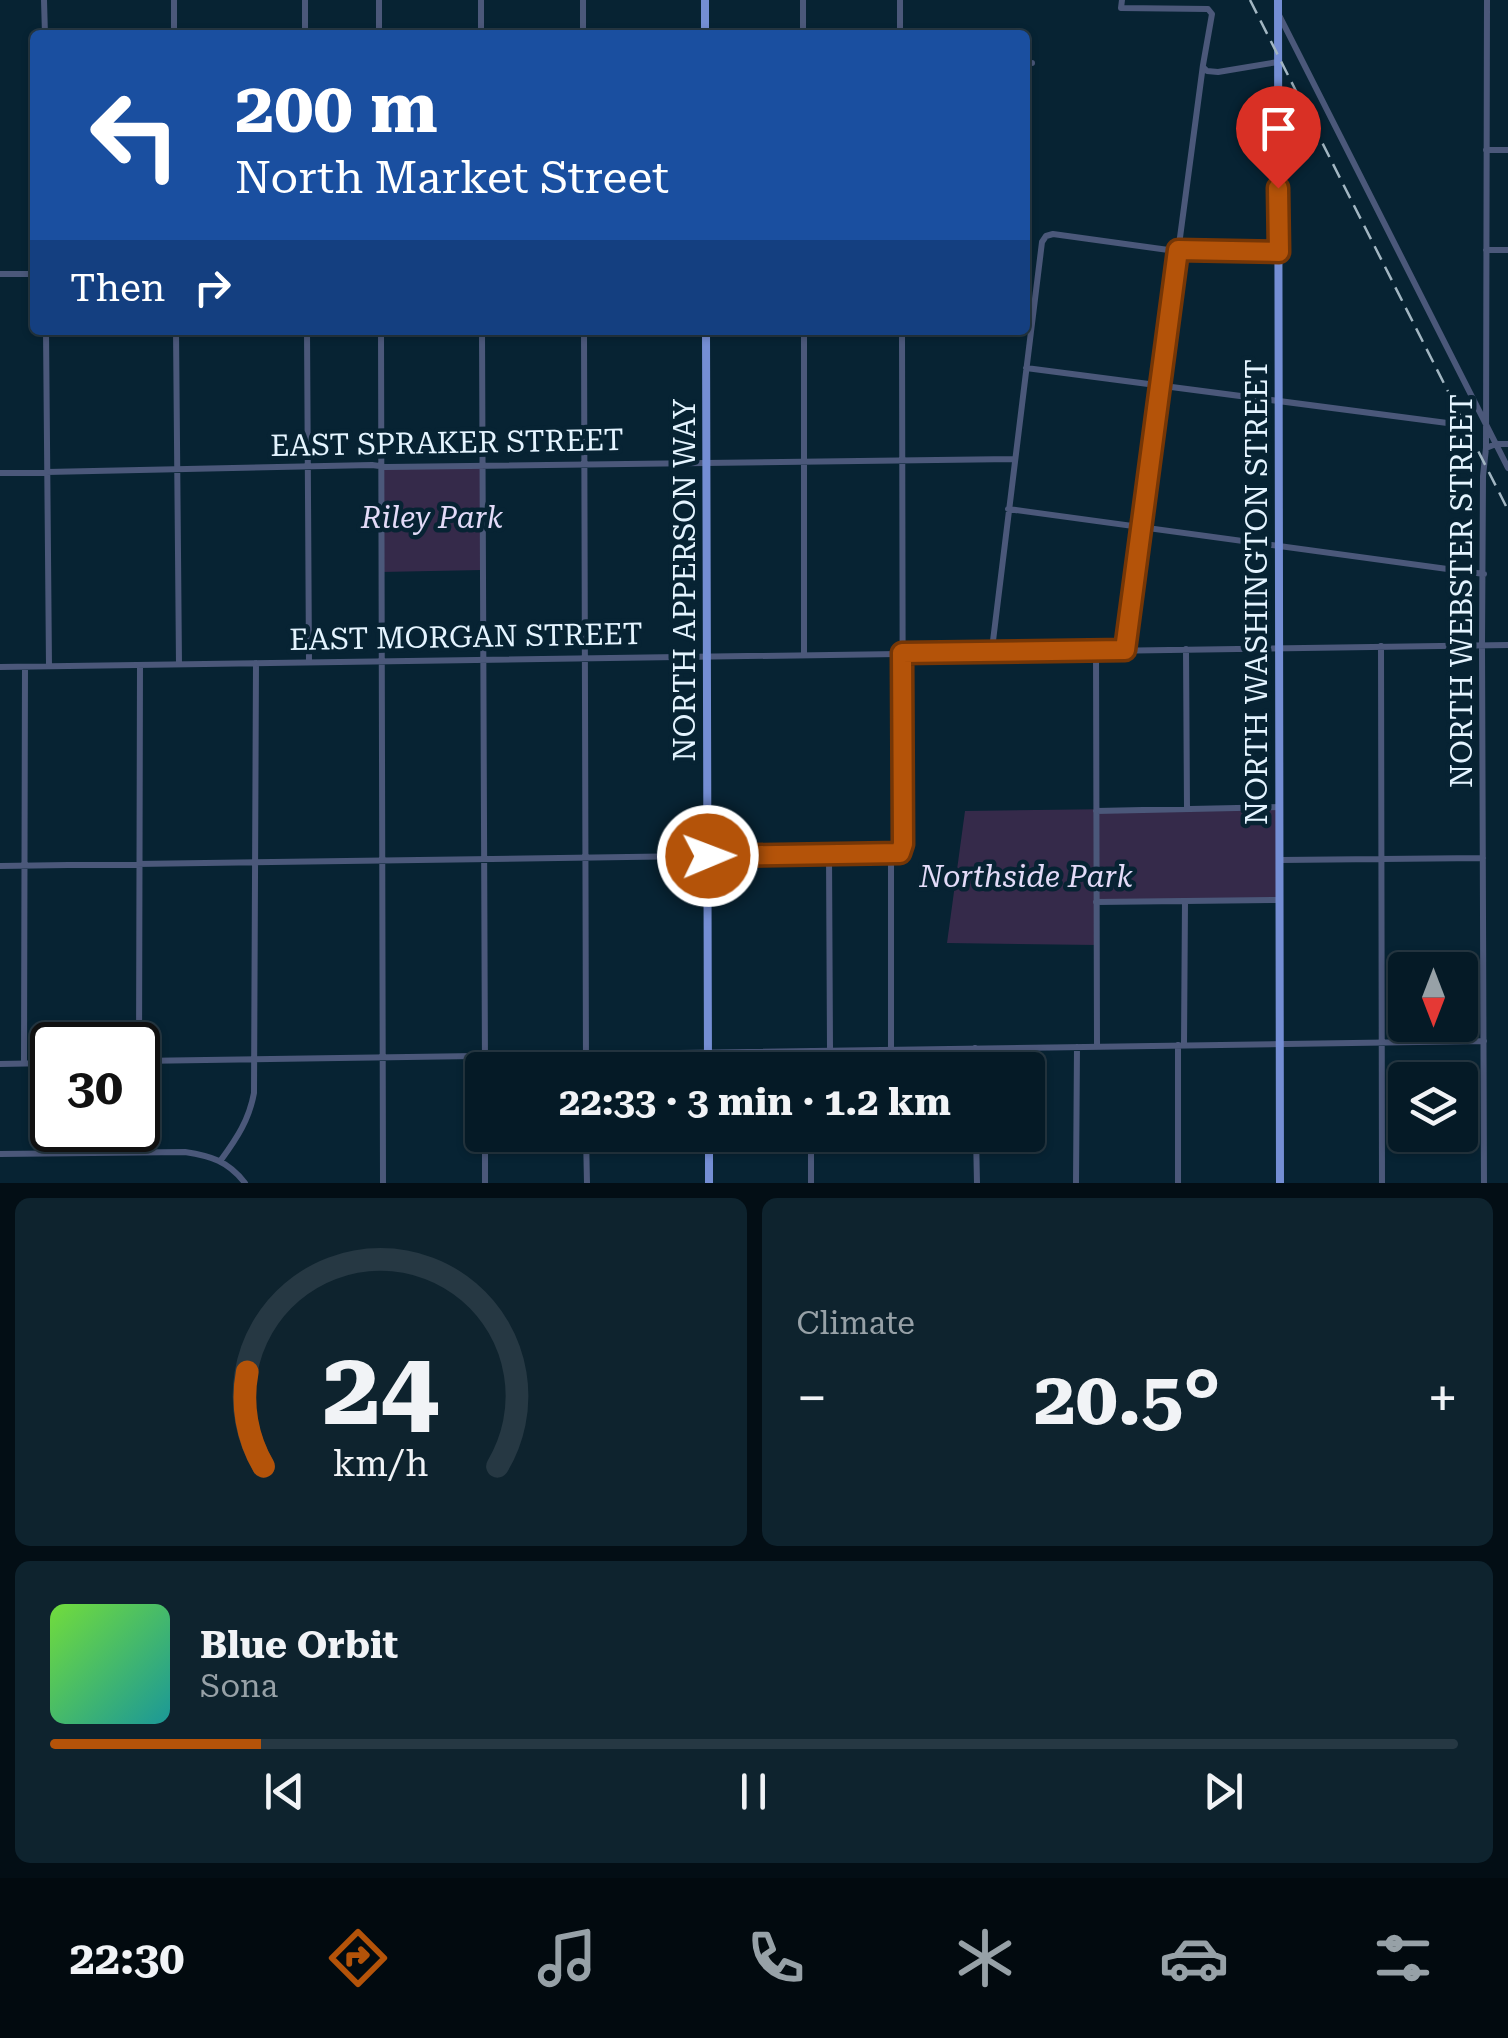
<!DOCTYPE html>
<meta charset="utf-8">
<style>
body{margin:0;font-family:"Roboto Serif",serif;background:#0e232e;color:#f1f3f6;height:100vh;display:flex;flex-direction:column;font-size:38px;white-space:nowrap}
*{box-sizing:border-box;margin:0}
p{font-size:32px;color:#97a1a7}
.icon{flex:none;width:55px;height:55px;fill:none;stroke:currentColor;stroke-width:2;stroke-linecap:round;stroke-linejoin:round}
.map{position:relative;height:1183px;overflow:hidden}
.drawer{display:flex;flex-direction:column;gap:15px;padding:15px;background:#030e15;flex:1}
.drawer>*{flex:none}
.hud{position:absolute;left:30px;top:30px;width:1000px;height:305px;border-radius:10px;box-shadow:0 2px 8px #0004,0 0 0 2px #263843;background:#1a4fa0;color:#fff;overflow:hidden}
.needle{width:65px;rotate:180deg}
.buttons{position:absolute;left:1388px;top:952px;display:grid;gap:20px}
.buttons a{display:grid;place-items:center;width:90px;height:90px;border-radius:10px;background:#051a26;box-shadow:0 2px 8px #0004,0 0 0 2px #263843;font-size:50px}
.speed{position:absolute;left:30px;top:1022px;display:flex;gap:20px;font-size:50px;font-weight:700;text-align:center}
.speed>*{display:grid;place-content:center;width:130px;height:130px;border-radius:50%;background:#051a26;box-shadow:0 2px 8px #0004,0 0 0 2px #263843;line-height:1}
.speed .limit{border:5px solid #111;border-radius:15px;background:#fff;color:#111}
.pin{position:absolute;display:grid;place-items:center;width:85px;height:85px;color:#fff;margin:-102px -42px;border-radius:50% 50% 50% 0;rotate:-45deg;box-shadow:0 0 10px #0007}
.pin .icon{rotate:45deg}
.me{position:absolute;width:110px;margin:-55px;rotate:89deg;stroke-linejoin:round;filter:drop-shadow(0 0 8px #0008)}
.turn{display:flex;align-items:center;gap:35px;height:210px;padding:0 40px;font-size:45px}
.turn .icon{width:130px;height:130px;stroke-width:2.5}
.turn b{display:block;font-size:70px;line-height:85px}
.then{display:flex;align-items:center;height:95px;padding:0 40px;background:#0003;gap:20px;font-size:38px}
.big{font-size:75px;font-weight:700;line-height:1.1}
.drawer .widget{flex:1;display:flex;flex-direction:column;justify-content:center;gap:15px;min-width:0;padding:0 35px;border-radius:15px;background:#0e232e}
.drawer .dial{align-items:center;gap:0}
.dial svg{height:260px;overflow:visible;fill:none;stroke:#263843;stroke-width:7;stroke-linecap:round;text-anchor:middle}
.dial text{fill:#f1f3f6;stroke:none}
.song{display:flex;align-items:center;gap:30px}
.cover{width:120px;height:120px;border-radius:15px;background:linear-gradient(135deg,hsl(100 70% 55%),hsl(180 70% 35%))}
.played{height:10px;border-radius:5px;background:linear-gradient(90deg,#b45309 15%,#263843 15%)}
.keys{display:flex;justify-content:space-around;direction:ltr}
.heat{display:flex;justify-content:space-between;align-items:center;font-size:55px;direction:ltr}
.drawer .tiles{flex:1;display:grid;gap:15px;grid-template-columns:1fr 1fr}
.widget:last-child{grid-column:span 2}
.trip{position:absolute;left:465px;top:1052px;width:580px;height:100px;border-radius:10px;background:#051a26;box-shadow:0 2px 8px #0004,0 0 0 2px #263843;font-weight:700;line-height:100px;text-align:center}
.tabs{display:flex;height:160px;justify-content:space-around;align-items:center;background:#020a0f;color:#97a1a7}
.tabs .icon{width:70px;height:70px}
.tabs .on{color:#b45309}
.tabs b{font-size:45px;color:#f1f3f6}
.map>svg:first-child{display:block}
</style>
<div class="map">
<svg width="1508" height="1183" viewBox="0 0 1508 1183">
<rect width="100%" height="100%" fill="#072333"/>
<path fill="#352a4a" d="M483,465V570L381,572V467Z
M1280,807V900L1097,902V945L947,943L965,811Z"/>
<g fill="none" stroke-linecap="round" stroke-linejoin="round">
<path stroke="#4b587a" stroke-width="6" d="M44,0L45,35
M174,0V35
M305,0V35
M379,0V35
M481,0V35
M803,0V35
M1122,0L1121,8L1208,9L1212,14L1203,65L1125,650
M1279,15L1508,468
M583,35V0
M900,35V0
M1025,63H1032
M1203,67L1207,71L1218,72L1278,62
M1486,150H1508
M1486,250H1508
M0,274H35
M46,330L49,666
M176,330L179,664
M307,330L309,662
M381,330L383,1183
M482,330L485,1070
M584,330L586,1070
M1026,368L1455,424
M1486,448L1496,444H1508
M0,473L372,465L387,467L1014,459
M1008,509L1484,574
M1381,646L1382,1183
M1186,649L1187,809
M1096,650L1097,1046
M993,652V641L1042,242L1046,236L1053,234L1183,252H1279
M804,654V330
M0,667L1508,645
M1096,811L1280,807
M829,854L830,1050
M1280,860L1483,858
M0,866L900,853L903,844L902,330
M1096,902L1280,900
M1184,1045L1185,901
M975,1048V1070
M891,1049V854
M811,1051V1070
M138,1061L1484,1041
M139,1061L140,665
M24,1063L25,667
M0,1064L52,1063
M485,1135V1183
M586,1135L587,1183
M976,1135L977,1183
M0,1154L185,1152C211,1156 228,1161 245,1183
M221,1160C237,1138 249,1120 254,1093L256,663
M811,1183V1135
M1076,1183L1077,1047
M1178,1183V1045
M1484,1183L1482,645L1483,476L1486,448L1487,0"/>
<path stroke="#748ed4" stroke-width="8" d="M705,0V35
M1278,0L1280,1183
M706,330L708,1070
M709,1135V1183"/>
<path stroke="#a2b6c2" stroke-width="2.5" stroke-dasharray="15 8" stroke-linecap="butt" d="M1250,0L1508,510"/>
</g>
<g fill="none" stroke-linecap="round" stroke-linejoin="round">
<defs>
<path id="route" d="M708,856L900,853L903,844L902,653L1125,650L1178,250L1279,252L1278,188"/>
</defs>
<use href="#route" stroke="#753606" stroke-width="25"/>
<use href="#route" stroke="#b45309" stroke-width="18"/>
</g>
<g text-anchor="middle" stroke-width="9" stroke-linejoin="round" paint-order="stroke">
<g font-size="30" fill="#e4f4ff" stroke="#072333">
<text transform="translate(447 443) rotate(-1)" y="10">EAST SPRAKER STREET</text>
<text transform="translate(685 580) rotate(-90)" y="10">NORTH APPERSON WAY</text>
<text transform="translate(1462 591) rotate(-90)" y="10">NORTH WEBSTER STREET</text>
<text transform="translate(1257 592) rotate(-90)" y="10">NORTH WASHINGTON STREET</text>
<text transform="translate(466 637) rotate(-1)" y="10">EAST MORGAN STREET</text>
</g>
<g font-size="30" font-style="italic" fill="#e3dbf8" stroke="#072333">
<text x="432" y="528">Riley Park</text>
<text x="1026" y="887">Northside Park</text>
</g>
</g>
</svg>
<div class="buttons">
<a><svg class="needle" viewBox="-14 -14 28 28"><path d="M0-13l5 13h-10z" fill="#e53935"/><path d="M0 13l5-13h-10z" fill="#97a1a7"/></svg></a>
<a><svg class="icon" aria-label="layers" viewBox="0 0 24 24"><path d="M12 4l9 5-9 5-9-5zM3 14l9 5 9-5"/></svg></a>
</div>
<div class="speed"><div class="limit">30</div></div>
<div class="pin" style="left:1278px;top:188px;background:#d93025"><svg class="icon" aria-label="arrive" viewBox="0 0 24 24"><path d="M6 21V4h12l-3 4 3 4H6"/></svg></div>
<svg class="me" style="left:708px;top:856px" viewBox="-20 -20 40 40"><circle r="17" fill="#b45309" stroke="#fff" stroke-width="3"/><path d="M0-11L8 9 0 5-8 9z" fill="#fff"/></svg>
<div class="trip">22:33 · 3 min · 1.2 km</div>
<div class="hud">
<div class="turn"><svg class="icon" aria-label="left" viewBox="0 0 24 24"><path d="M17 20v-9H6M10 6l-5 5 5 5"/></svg><div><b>200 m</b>North Market Street</div></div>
<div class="then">Then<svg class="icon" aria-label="right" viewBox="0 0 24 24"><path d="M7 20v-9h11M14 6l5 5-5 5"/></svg></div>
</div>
</div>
<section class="drawer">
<div class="tiles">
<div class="widget dial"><svg viewBox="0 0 100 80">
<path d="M14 69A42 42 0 1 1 86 69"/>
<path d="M14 69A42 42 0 0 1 9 40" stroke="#b45309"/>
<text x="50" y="56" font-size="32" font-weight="700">24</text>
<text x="50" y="72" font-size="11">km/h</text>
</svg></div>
<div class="widget"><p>Climate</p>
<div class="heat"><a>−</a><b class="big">20.5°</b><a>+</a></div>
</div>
<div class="widget">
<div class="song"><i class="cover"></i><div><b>Blue Orbit</b><p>Sona</p></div></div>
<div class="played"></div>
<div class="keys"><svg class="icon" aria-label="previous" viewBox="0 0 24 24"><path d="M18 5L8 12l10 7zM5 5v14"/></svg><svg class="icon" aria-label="pause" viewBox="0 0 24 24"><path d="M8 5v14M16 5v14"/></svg><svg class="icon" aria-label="next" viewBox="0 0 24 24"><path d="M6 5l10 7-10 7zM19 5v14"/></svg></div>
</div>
</div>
</section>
<nav class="tabs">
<b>22:30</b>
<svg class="icon on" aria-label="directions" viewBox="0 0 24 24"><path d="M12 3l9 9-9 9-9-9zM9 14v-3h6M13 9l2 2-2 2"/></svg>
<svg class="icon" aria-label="music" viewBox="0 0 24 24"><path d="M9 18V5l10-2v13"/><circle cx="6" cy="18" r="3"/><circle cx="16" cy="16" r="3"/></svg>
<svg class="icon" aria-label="phone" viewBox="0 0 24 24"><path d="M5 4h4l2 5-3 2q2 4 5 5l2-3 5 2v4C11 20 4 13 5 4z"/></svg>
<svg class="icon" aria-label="climate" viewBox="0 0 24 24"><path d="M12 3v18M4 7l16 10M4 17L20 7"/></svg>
<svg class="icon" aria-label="car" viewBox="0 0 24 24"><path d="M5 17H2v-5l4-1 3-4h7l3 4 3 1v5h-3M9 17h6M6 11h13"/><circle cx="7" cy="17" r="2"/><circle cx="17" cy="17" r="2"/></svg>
<svg class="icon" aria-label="filters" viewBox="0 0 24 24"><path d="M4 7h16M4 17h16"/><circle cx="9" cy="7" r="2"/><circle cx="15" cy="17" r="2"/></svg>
</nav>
